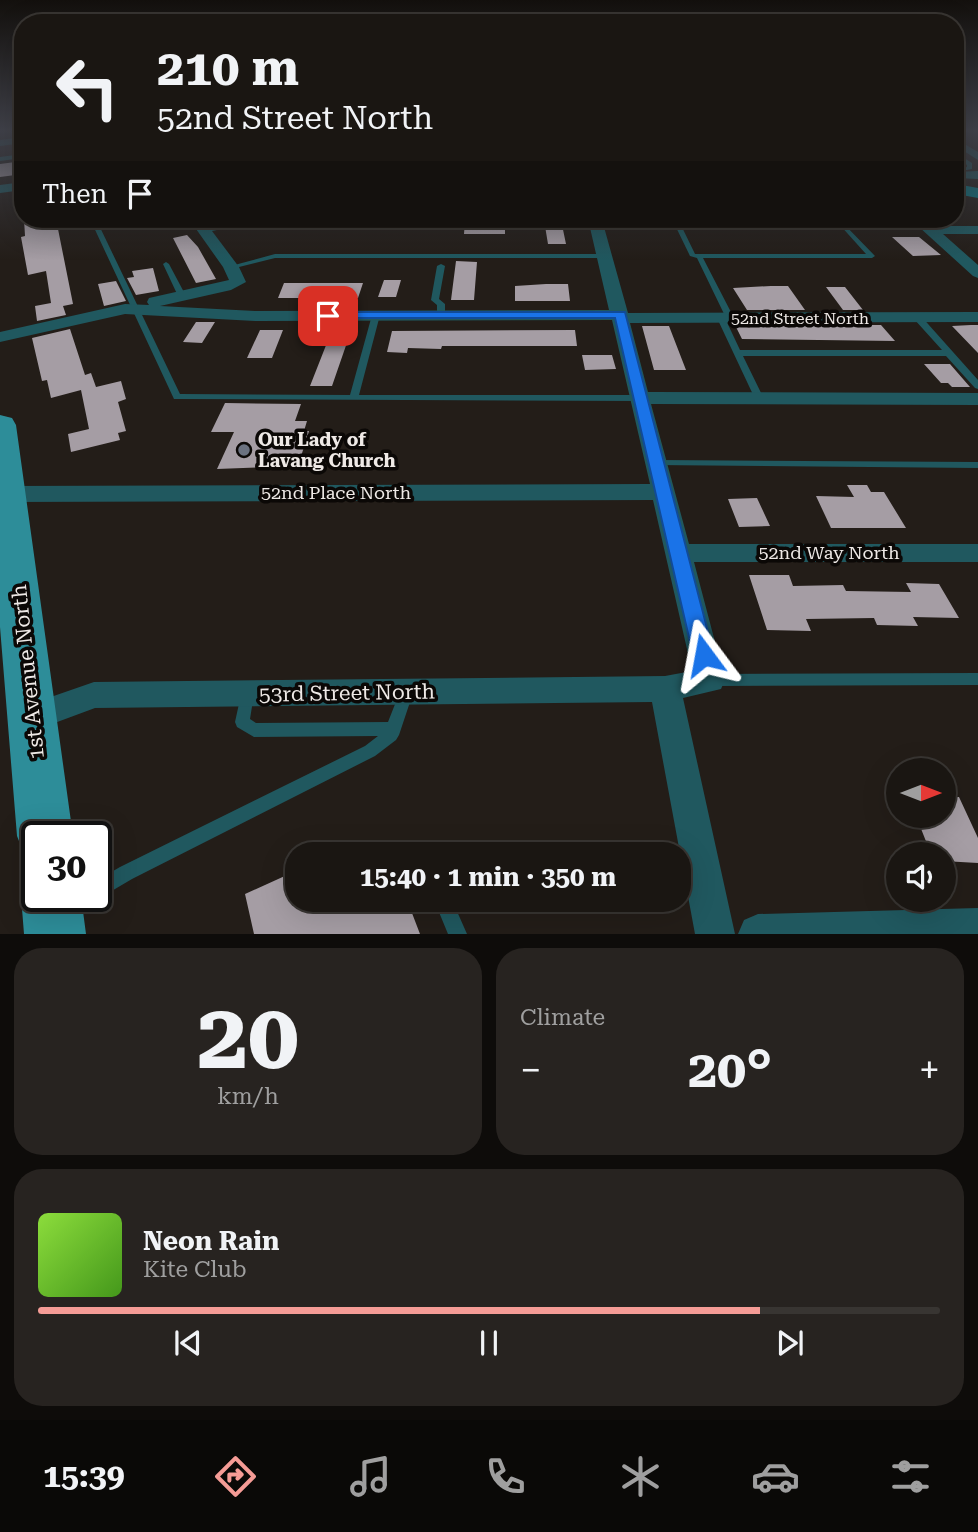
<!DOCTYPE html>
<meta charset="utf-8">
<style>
body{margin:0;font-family:"Roboto Serif",serif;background:#272320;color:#f1f3f6;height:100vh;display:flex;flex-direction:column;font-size:26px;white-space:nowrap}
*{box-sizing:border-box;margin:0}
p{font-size:23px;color:#9f9f9f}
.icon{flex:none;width:38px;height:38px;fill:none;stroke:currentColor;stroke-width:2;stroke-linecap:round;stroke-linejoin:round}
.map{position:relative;height:934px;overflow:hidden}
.drawer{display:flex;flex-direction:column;gap:14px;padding:14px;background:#0e0c0a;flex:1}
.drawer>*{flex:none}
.banner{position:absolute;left:14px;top:14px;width:950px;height:214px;border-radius:28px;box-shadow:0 7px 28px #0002,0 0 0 2px #383532;background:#1a1612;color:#f1f3f6;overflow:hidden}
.needle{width:46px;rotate:90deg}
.fabs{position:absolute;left:886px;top:758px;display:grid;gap:14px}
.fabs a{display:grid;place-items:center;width:70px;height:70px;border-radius:50%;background:#1a1612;box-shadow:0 7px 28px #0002,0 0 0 2px #383532;font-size:35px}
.speed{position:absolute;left:21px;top:821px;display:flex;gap:14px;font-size:35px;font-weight:700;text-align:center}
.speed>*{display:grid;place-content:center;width:91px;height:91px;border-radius:50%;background:#1a1612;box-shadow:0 7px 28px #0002,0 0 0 2px #383532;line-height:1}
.speed .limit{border:4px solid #111;border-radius:10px;background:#fff;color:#111}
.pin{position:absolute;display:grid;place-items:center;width:60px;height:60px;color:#fff;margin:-30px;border-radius:14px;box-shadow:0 4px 10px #0006}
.me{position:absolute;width:77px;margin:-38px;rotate:347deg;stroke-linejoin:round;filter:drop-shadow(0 0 5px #0008)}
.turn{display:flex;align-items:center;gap:24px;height:147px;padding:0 28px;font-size:32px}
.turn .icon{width:91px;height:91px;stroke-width:2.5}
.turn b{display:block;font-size:49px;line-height:60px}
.then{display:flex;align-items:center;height:66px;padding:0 28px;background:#0003;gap:14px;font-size:26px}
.big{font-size:52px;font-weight:700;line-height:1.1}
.drawer .tile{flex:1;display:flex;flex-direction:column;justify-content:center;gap:10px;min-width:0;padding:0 24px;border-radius:28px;background:#272320}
.drawer .dial{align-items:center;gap:0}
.dial b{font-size:91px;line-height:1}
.song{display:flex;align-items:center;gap:21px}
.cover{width:84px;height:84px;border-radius:10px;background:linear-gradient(135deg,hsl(90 70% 55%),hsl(100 70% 35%))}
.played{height:7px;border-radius:4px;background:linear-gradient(90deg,#f59c96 80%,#383532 80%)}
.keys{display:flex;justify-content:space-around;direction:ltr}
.heat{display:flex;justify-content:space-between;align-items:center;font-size:38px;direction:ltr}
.drawer .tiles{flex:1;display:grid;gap:14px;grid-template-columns:1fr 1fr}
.tile:last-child{grid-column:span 2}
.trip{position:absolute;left:285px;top:842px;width:406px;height:70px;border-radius:28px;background:#1a1612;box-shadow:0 7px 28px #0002,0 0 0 2px #383532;font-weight:700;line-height:70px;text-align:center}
.tab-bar{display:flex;height:112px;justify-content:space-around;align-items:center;background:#0a0907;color:#9f9f9f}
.tab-bar .icon{width:49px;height:49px}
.tab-bar .on{color:#f59c96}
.tab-bar b{font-size:32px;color:#f1f3f6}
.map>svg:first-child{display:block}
</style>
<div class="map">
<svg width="978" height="934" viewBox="0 0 978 934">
<rect width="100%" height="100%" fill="#231d18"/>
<path fill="#a59da4" d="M23,161V174L0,177V164Z
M24,219H56L73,304L63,306L66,315L37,321L35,306L51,303L46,271L28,275L21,237L25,236Z
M465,220H505V234H464Z
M544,220H561L566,244H548Z
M187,235L198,247L216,279L196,283L173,238Z
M892,237H919L941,255L913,256Z
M456,261L477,262L474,300H451Z
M153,268L159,291L136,295L127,278L134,277L132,271Z
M384,280H401L396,297H378Z
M116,281L126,301L104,306L98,284Z
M284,283H363L358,298H278Z
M546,284H568L570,301H515V286Z
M771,286H788L805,310H747L733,288Z
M826,287H845L863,310H843Z
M196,322H215L202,343L183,342Z
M735,325H881L895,341L742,339Z
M971,325H978V353L952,326Z
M642,326H669L686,370H654Z
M70,329L85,375L91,373L96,387L121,381L126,399L118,402L126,431L118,433L120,440L71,452L68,434L89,429L81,390L51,398L47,380L42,381L32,338Z
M260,330H283L272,358H247Z
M332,330L351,331L332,386H310Z
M575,330L577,346H442L441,349L408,348L407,353L387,352L392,331Z
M582,355H612L616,369L585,370Z
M924,364H950L970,387H952L948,383H941Z
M225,403L301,404L295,421H307L304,431H309L298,466L217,469L234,432H211Z
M847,485H867L871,492H884L906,528H831L816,496L854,497Z
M757,498L770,526L739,527L728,499Z
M749,575H789L793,586L843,585L846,591L911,592L906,583L939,584L959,618L913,617L918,626L877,625L874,618L806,619L811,631L767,630Z
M943,797H959L978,838V863L943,861V854H931L916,816H943Z
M298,870V900H407L420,934H254L245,894Z"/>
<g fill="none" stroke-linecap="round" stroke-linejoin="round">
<path fill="#20585f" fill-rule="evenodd" d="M956,153L972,163V169L956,172V170L967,167V165L956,157Z
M23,154V158L0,161V157Z
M90,219H96L180,394L350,395L372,315L376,313L380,315L359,395H641L646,398L641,401L174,399Z
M672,219H678L695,254H866L839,224L838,223L841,221L875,256L872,258H703L734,318L730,320L726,318L697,258L690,256Z
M275,254H605L608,256L605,258H275L231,269L227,267Z
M166,262L169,264L186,296L185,298L178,296L163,264Z
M441,264L445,266L439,299L445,304V315L441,317L437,315V305L431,300L437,266Z
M914,315H920L978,380V389L975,388L946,356H743L764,399L762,401H756L717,318L721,316H724L740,350H942L914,319Z
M657,460L978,462V468L653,465L652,463L653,461Z
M978,673V685L711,686L706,684L704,680L706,676L711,674Z
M406,687L411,689L413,693L399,735L396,740L375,756L132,879L76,912L70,915L64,912L61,906C67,892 83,896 96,896V881L120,867L365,746L378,736L254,737L237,727L235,722L242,690L247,688L252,690L254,694L250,719L256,723L388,722L401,689Z
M434,900H452L467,934H448Z"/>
<path fill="#20585f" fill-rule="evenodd" d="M23,137V143L0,146V140Z
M956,139L978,152V160L956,146Z
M978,171V179L956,178V172Z
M23,182V190L0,193V185Z
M189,219H203L206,223L231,219H259L257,222L212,231L239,267L246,282L231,290L160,306L255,311L609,310L588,219H926L934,226H978V234H943L978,265V278L973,276L919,227H604L628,313L978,312V322L630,323L648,392L978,393V405L651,404L689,544H978V562H694L725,680L721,689L683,698L735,934H695L652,702L95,708L33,731L22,727L17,717L22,707L94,682L665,676L692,671L653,500L8,502L0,500V488L8,486L650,484L612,320L255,321L125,314L0,342V332L125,304L149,305L147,302L149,298L229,280L223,267Z
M978,908V934H738L744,920L758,914Z"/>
<path fill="#077884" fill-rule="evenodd" d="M956,184L978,188V198L956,194Z"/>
<path fill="#2d8d99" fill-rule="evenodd" d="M0,415L12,418L16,425L73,836H37V860L25,856L17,836L0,627Z
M37,872V896H81L86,934H24L21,896L30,875Z"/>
</g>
<linearGradient id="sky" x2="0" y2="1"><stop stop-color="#13100d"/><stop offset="0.5" stop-color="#3f4048"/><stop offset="1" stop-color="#3f4048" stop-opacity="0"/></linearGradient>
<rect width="978" height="260" fill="url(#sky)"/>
<path fill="#1a73e8" stroke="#114b97" stroke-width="2" d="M328,312H625L714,655L711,661L704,663L696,661L693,655L615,318H323L322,316Z"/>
<circle fill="#6b7280" stroke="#0b0806" stroke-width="2.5" cx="244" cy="450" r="7"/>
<g text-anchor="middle" stroke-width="7" stroke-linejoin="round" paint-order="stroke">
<g font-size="16" fill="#eee9e6" stroke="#0b0806">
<text x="800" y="324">52nd Street North</text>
</g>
<g font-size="18" font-weight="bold" fill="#eee9e6" stroke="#0b0806" text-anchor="start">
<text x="258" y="446">Our Lady of<tspan x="258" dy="21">Lavang Church</tspan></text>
</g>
<g font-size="18" fill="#eee9e6" stroke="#0b0806">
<text x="336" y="499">52nd Place North</text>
<text x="829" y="559">52nd Way North</text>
</g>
<g font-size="21" fill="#eee9e6" stroke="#0b0806">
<text transform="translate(28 672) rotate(-96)" y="7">1st Avenue North</text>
<text transform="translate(347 693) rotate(-1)" y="7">53rd Street North</text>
</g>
</g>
</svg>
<div class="fabs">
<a><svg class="needle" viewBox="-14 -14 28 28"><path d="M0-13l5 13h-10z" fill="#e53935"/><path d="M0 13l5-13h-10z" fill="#9f9f9f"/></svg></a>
<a><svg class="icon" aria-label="sound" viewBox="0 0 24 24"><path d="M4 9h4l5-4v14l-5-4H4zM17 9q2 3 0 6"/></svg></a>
</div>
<div class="speed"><div class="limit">30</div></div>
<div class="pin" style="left:328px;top:316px;background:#d93025"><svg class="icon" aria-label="arrive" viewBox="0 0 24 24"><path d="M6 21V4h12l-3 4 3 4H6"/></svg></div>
<svg class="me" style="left:704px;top:655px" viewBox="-20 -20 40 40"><path d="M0-17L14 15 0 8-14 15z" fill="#1a73e8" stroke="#fff" stroke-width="4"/></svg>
<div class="trip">15:40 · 1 min · 350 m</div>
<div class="banner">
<div class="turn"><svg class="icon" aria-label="left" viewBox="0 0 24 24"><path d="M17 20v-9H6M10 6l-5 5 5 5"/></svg><div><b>210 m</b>52nd Street North</div></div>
<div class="then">Then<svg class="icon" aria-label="arrive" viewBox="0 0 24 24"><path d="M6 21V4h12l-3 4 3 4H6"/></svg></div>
</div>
</div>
<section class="drawer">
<div class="tiles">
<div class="tile dial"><b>20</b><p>km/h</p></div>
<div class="tile"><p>Climate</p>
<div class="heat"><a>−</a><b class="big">20°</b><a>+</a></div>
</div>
<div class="tile">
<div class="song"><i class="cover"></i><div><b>Neon Rain</b><p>Kite Club</p></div></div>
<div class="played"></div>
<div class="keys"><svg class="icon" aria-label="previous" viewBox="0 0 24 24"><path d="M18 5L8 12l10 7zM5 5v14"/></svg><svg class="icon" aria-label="pause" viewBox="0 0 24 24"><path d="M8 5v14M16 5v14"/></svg><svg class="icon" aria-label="next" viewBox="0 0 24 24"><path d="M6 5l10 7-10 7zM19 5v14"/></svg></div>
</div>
</div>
</section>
<nav class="tab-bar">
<b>15:39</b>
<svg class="icon on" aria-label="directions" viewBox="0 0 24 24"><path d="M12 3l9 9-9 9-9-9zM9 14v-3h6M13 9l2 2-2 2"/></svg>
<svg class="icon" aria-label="music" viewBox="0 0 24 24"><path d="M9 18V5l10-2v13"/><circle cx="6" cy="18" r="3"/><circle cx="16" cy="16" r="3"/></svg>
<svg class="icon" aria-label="phone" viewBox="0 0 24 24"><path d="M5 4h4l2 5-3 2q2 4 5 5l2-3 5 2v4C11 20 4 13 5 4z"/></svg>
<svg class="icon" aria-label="climate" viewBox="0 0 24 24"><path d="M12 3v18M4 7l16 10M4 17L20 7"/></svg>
<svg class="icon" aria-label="car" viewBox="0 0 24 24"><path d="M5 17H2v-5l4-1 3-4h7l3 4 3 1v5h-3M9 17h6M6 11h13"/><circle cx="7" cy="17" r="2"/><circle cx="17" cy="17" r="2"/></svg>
<svg class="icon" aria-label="filters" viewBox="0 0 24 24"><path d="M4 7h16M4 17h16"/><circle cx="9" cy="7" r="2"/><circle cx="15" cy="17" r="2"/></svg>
</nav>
